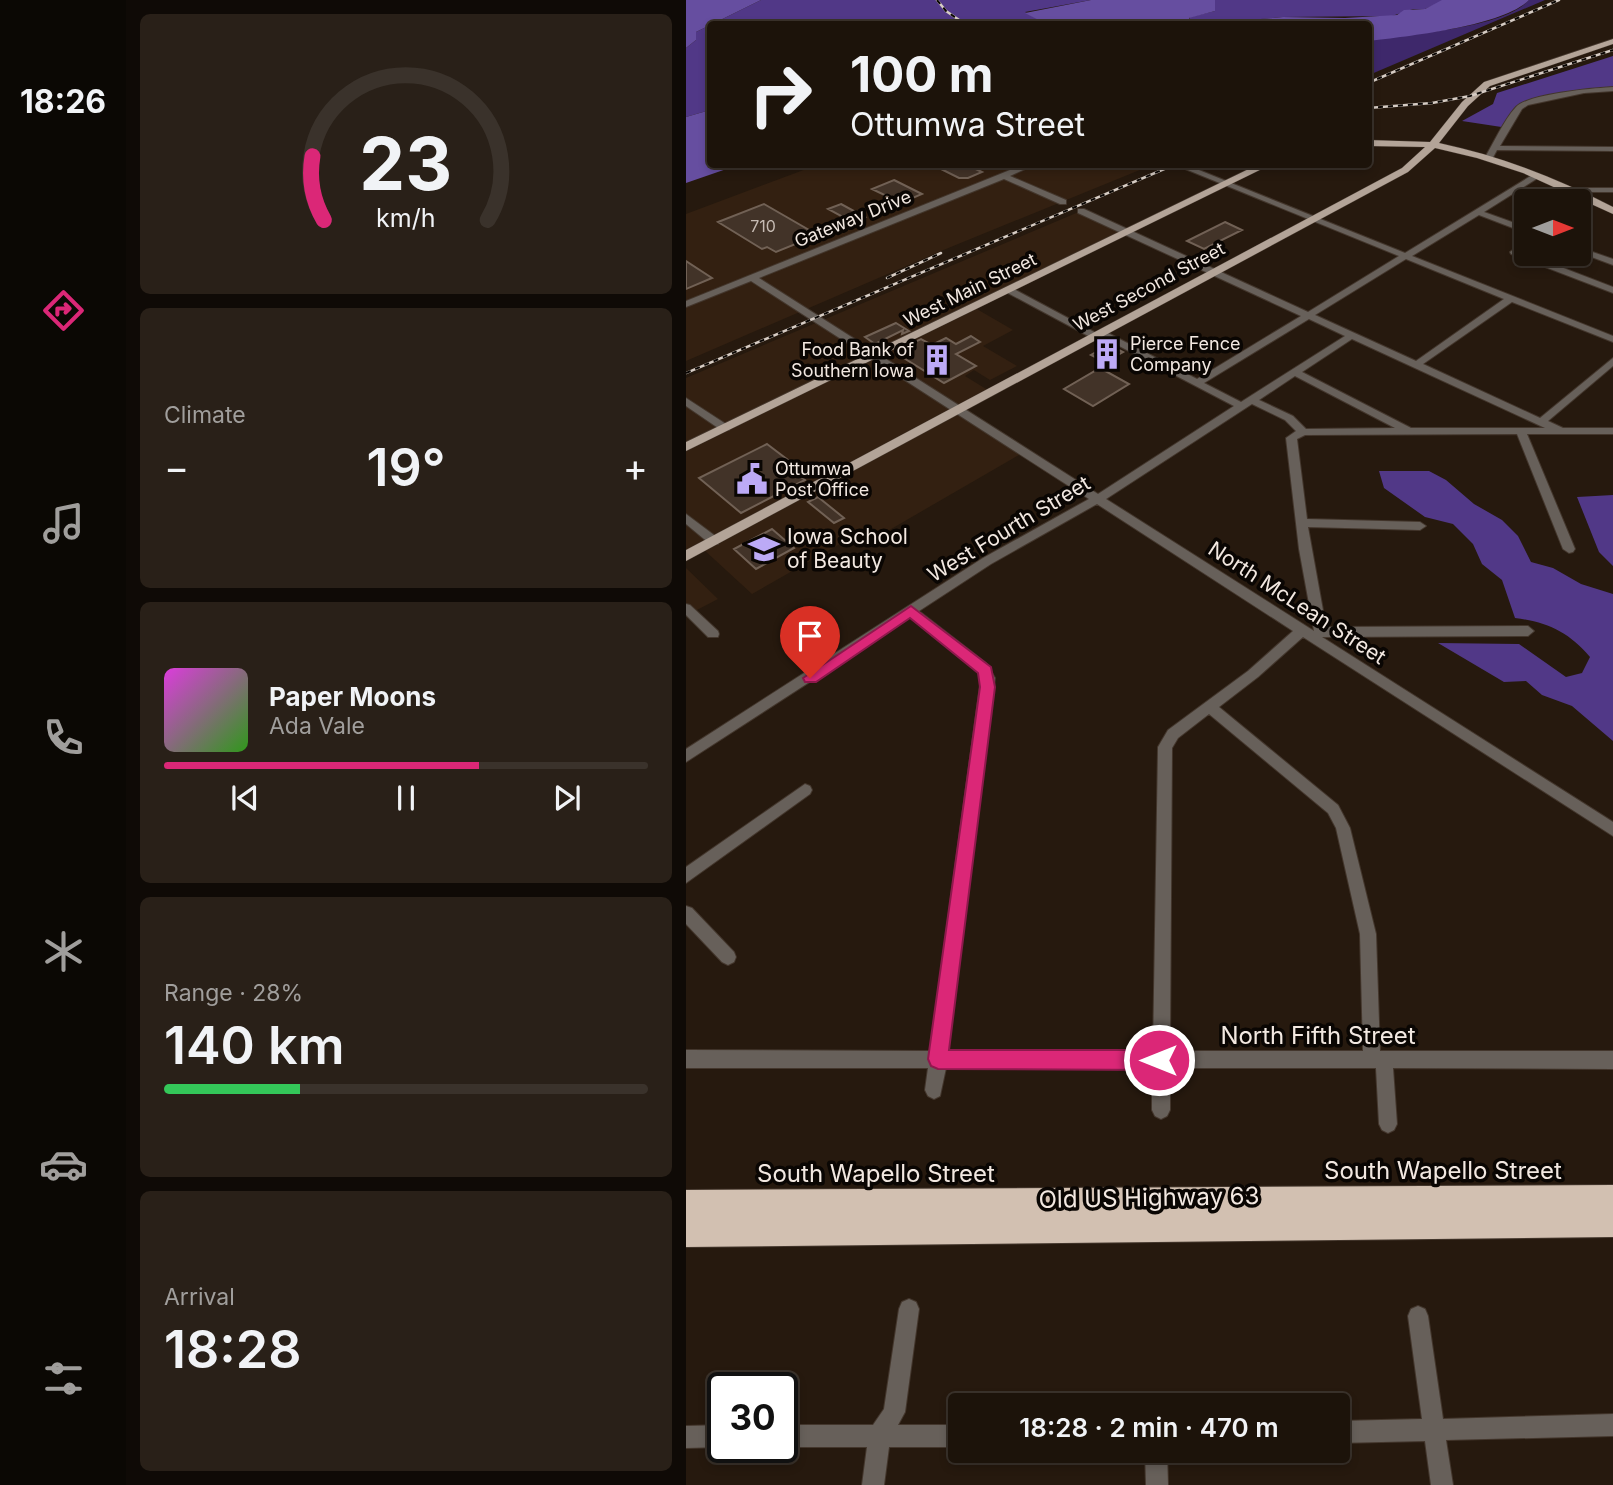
<!DOCTYPE html>
<meta charset="utf-8">
<style>
body{margin:0;font-family:Inter,sans-serif;background:#292018;color:#f1f3f6;height:100vh;display:flex;flex-direction:column;font-size:26px;white-space:nowrap}
*{box-sizing:border-box;margin:0}
p{font-size:23px;color:#a09e9c}
.icon{flex:none;width:38px;height:38px;fill:none;stroke:currentColor;stroke-width:2;stroke-linecap:round;stroke-linejoin:round}
.map{position:relative;flex:1;overflow:hidden}
.drawer{display:flex;flex-direction:column;gap:14px;padding:14px;background:#0f0a06;width:560px}
.drawer>*{flex:none}
.banner{position:absolute;left:21px;top:21px;width:665px;height:147px;border-radius:7px;box-shadow:0 4px 10px #0003,0 0 0 2px #3a322b;background:#1c130a;color:#f1f3f6;overflow:hidden}
.needle{width:46px;rotate:90deg}
.buttons{position:absolute;left:828px;top:189px;display:grid;gap:14px}
.buttons a{display:grid;place-items:center;width:77px;height:77px;border-radius:7px;background:#1c130a;box-shadow:0 4px 10px #0003,0 0 0 2px #3a322b;font-size:35px}
.speed{position:absolute;left:21px;top:1372px;display:flex;gap:14px;font-size:35px;font-weight:700;text-align:center}
.speed>*{display:grid;place-content:center;width:91px;height:91px;border-radius:50%;background:#1c130a;box-shadow:0 4px 10px #0003,0 0 0 2px #3a322b;line-height:1}
.speed .limit{border:4px solid #111;border-radius:10px;background:#fff;color:#111}
.pin{position:absolute;display:grid;place-items:center;width:60px;height:60px;color:#fff;margin:-72px -30px;border-radius:50% 50% 50% 0;rotate:-45deg;box-shadow:0 0 7px #0007}
.pin .icon{rotate:45deg}
.me{position:absolute;width:77px;margin:-38px;rotate:270deg;stroke-linejoin:round;filter:drop-shadow(0 0 5px #0008)}
.turn{display:flex;align-items:center;gap:24px;height:147px;padding:0 28px;font-size:32px}
.turn .icon{width:91px;height:91px;stroke-width:2.5}
.turn b{display:block;font-size:49px;line-height:60px}
.big{font-size:52px;font-weight:600;line-height:1.1}
.drawer .widget{flex:1;display:flex;flex-direction:column;justify-content:center;gap:10px;min-width:0;padding:0 24px;border-radius:10px;background:#292018}
.drawer .dial{align-items:center;gap:0}
.dial svg{height:182px;overflow:visible;fill:none;stroke:#3a322b;stroke-width:7;stroke-linecap:round;text-anchor:middle}
.dial text{fill:#f1f3f6;stroke:none}
.song{display:flex;align-items:center;gap:21px}
.cover{width:84px;height:84px;border-radius:10px;background:linear-gradient(135deg,hsl(300 70% 55%),hsl(110 70% 35%))}
.played{height:7px;border-radius:4px;background:linear-gradient(90deg,#db2777 65%,#3a322b 65%)}
.keys{display:flex;justify-content:space-around;direction:ltr}
.heat{display:flex;justify-content:space-between;align-items:center;font-size:38px;direction:ltr}
.charge{height:10px;border-radius:5px;background:linear-gradient(90deg,#34c759 28%,#3a322b 0)}
.trip{position:absolute;left:262px;top:1393px;width:402px;height:70px;border-radius:7px;background:#1c130a;box-shadow:0 4px 10px #0003,0 0 0 2px #3a322b;font-weight:600;line-height:70px;text-align:center}
main{display:flex;flex:1;min-height:0}
.tabs{display:flex;flex-direction:column;width:126px;justify-content:space-around;align-items:center;background:#0b0804;color:#a09e9c}
.tabs .icon{width:49px;height:49px}
.tabs .current{color:#db2777}
.tabs b{font-size:32px;color:#f1f3f6}
.map>svg:first-child{display:block}
</style>
<main>
<nav class="tabs">
<b>18:26</b>
<svg class="icon current" aria-label="directions" viewBox="0 0 24 24"><path d="M12 3l9 9-9 9-9-9zM9 14v-3h6M13 9l2 2-2 2"/></svg>
<svg class="icon" aria-label="music" viewBox="0 0 24 24"><path d="M9 18V5l10-2v13"/><circle cx="6" cy="18" r="3"/><circle cx="16" cy="16" r="3"/></svg>
<svg class="icon" aria-label="phone" viewBox="0 0 24 24"><path d="M5 4h4l2 5-3 2q2 4 5 5l2-3 5 2v4C11 20 4 13 5 4z"/></svg>
<svg class="icon" aria-label="climate" viewBox="0 0 24 24"><path d="M12 3v18M4 7l16 10M4 17L20 7"/></svg>
<svg class="icon" aria-label="car" viewBox="0 0 24 24"><path d="M5 17H2v-5l4-1 3-4h7l3 4 3 1v5h-3M9 17h6M6 11h13"/><circle cx="7" cy="17" r="2"/><circle cx="17" cy="17" r="2"/></svg>
<svg class="icon" aria-label="filters" viewBox="0 0 24 24"><path d="M4 7h16M4 17h16"/><circle cx="9" cy="7" r="2"/><circle cx="15" cy="17" r="2"/></svg>
</nav>
<section class="drawer">
<div class="widget dial"><svg viewBox="0 0 100 80">
<path d="M14 69A42 42 0 1 1 86 69"/>
<path d="M14 69A42 42 0 0 1 9 41" stroke="#db2777"/>
<text x="50" y="56" font-size="32" font-weight="700">23</text>
<text x="50" y="72" font-size="11">km/h</text>
</svg></div>
<div class="widget"><p>Climate</p>
<div class="heat"><a>−</a><b class="big">19°</b><a>+</a></div>
</div>
<div class="widget">
<div class="song"><i class="cover"></i><div><b>Paper Moons</b><p>Ada Vale</p></div></div>
<div class="played"></div>
<div class="keys"><svg class="icon" aria-label="previous" viewBox="0 0 24 24"><path d="M18 5L8 12l10 7zM5 5v14"/></svg><svg class="icon" aria-label="pause" viewBox="0 0 24 24"><path d="M8 5v14M16 5v14"/></svg><svg class="icon" aria-label="next" viewBox="0 0 24 24"><path d="M6 5l10 7-10 7zM19 5v14"/></svg></div>
</div>
<div class="widget"><p>Range · 28%</p><b class="big">140 km</b><div class="charge"></div></div>
<div class="widget"><p>Arrival</p><b class="big">18:28</b></div>
</section>
<div class="map">
<svg width="927" height="1485" viewBox="0 0 927 1485">
<rect width="100%" height="100%" fill="#26190e"/>
<path fill="#332011" d="M131,165H466L255,251L0,361V214Z
M395,211L442,232L289,308L327,330L297,346L331,366L304,380L288,370L279,376L305,392L275,408L338,452L193,536L182,528L66,594L16,548L0,556V378Z
M0,568L32,599L9,611L0,603Z"/>
<path fill="#3e286b" d="M843,0H859L683,75V39C722,34 816,29 843,0Z"/>
<path fill="#513887" d="M75,0H405L339,12L360,24H24V110L0,117V48L10,40L8,33Z
M529,0H756L757,1L739,9H727L706,16L597,17L519,24L504,20V17L529,11Z
M927,56V89L857,99L833,108L822,128L776,121L807,104L811,93Z
M693,471H743L760,480L788,504L816,520L832,536L845,562L867,568L895,584L927,594V741L886,706L856,695L840,681L818,682L752,643L833,644L880,677L896,673L904,657C883,632 861,622 829,618L816,580L796,564L787,544L767,524L739,517L698,488Z
M927,495V566L913,552L891,497Z"/>
<path fill="#664ea0" d="M0,0H75L10,32V40L0,48Z
M405,0H529V11L503,18L506,21L519,24L597,17L659,18L711,15L718,10L739,9L756,0H843C817,26 723,36 683,41L682,24H487L478,22L467,24H360L339,13Z
M24,110V164L52,165L0,183V117Z"/>
<path fill="#423328" stroke="#716155" stroke-width="2" d="M245,164H279L296,172L282,178H273Z
M208,180L236,194L215,203L186,189Z
M78,204L123,230L117,232L127,237L90,252L81,247L76,249L32,222Z
M155,204L179,217L166,222L142,209Z
M539,222L556,230L518,249L501,241Z
M0,261L26,278L0,289Z
M210,323L223,331L216,334L217,330L189,344L179,337Z
M285,336L294,342L270,354L290,366L258,383L213,355L214,349L235,339L246,345L260,338L270,344Z
M423,345L437,352L419,362L405,355Z
M414,368L443,384L407,406L378,389Z
M81,444L119,473L114,476L119,480L55,513L13,478Z
M132,497L158,518L148,523L122,502Z
M86,529L108,548L70,569L48,549Z"/>
<g fill="none" stroke-linecap="round" stroke-linejoin="round">
<defs>
<path id="minor" d="M927,87V91L898,93L842,105L836,109L814,146L927,147V151L811,150L805,161L798,159C808,143 817,121 830,107C842,94 908,88 927,87Z
M339,164H350L324,176L380,200V204H374L318,179L73,278L412,494L548,406L414,336L406,338L320,292V288H326L410,333L418,331L511,379L615,316L392,213V209H398L622,312L713,256L487,164H498L719,253L848,174L855,176L798,212L840,227V233L793,215L726,256L927,336V342L826,302L737,364L854,418L927,358V366L862,421L877,428H927V434H841L889,549L887,552L883,553L877,549L831,434L619,435L611,439L621,519L734,522L740,526L734,530L622,527L640,627L842,626L848,631L842,636L636,637L927,822V836L617,637L572,677L533,707L652,805L664,828L690,934L694,1051H927V1069L707,1068L711,1124L708,1130L702,1133L696,1130L693,1124L690,1068H484V1110L481,1116L475,1119L469,1116L466,1110V1068H260L254,1096L248,1099L242,1096L239,1090L242,1068H0V1050L244,1051L295,678L290,669L224,617L0,762V749L297,558L403,499L65,281L0,307V301ZM720,259L818,299L730,361L629,315ZM623,319L659,336L555,402L518,383ZM666,339L859,428H725L616,372ZM609,376L709,428L620,429L607,416L573,400ZM566,404L599,420L610,431L600,438L613,549L628,631L420,499ZM411,504L607,631L562,671L482,730L472,747L467,1051H262L309,678L300,663L233,611L305,564ZM523,714L642,813L650,828L674,934L677,1051H484L486,748L492,738Z
M883,188H927V192H883Z
M892,247L927,259V265L892,252Z
M828,249L927,287V293L825,254L824,252Z
M0,398L43,426V430H35L0,406Z
M0,514L32,538V544H24L0,524Z
M0,604L4,605L32,631L33,634L32,637H22L0,615Z
M119,784L124,786L126,790L124,794L0,883V867Z
M0,906L6,908L48,952L50,957L48,962L42,965L36,962L0,924Z
M223,1299L230,1302L233,1309L219,1412L212,1425H275V1447H203L198,1485H176L181,1447H96V1425H187L198,1409L213,1309L216,1302Z
M732,1306L739,1309L742,1316L757,1419L927,1414V1436L760,1440L767,1485H745L739,1441L653,1443V1421L736,1419L722,1316L725,1309Z
M37,1425V1447L0,1448V1426Z
M459,1451H481L482,1485H460Z"/>
<path id="major" d="M927,39V44L804,86L782,106L753,143C814,156 871,178 927,207V214L837,173L791,158L749,148L722,172L0,561V550L716,168L739,147L682,146V140L744,142L776,102L798,82Z
M573,164H586L0,451V442Z"/>
<path id="highway" d="M927,1185V1237L0,1247V1190Z"/>
</defs>
<use href="#minor" stroke="#43362c" stroke-width="2"/>
<use href="#major" stroke="#43362c" stroke-width="1"/>
<use href="#highway" stroke="#43362c" stroke-width="2"/>
<use href="#minor" fill="#67605a" fill-rule="evenodd"/>
<use href="#major" fill="#b3a498" fill-rule="evenodd"/>
<use href="#highway" fill="#d2c0b1" fill-rule="evenodd"/>
<defs>
<path id="rail" d="M251,0L260,11L279,24
M682,83L873,0
M682,108L746,103L784,96L927,50
M201,278L255,253
M0,373L490,164"/>
</defs>
<use href="#rail" stroke="#d6ccc4" stroke-width="2.5"/>
<use href="#rail" stroke="#0a0603" stroke-width="2" stroke-dasharray="5" stroke-linecap="butt"/>
</g>
<path fill="#db2777" stroke="#8e194d" stroke-width="2" d="M225,606L305,667L309,687L263,1050H473L480,1053L483,1060L480,1067L473,1070L252,1069L245,1066L242,1059L294,687L292,673L224,618L130,682H119L117,678Z"/>
<defs>
<symbol id="building-bare" viewBox="-9 -9 18 18"><path d="M-4-6H4V6H1V3H-1V6H-4ZM-2.5-4.3h1.7v1.8h-1.7ZM.8-4.3h1.7v1.8H.8ZM-2.5-1h1.7V.8h-1.7ZM.8-1h1.7V.8H.8Z" fill="#bcaaf6" stroke="#0a0603" stroke-width="2.5" paint-order="stroke"/></symbol>
<symbol id="civic-bare" viewBox="-9 -9 18 18"><path d="M-.6-6.5H3V-4.5H.6V-3L4-1V1h2V6H-6V1h2V-1L-.6-3ZM-1.2 2.5V6h2.4V2.5Z" fill="#bcaaf6" stroke="#0a0603" stroke-width="2.5" paint-order="stroke"/></symbol>
<symbol id="school-bare" viewBox="-9 -9 18 18"><path d="M0-5L7-2L0 1L-7-2ZM-4 1L0 2.5L4 1V4Q0 6-4 4Z" fill="#bcaaf6" stroke="#0a0603" stroke-width="2.5" paint-order="stroke"/></symbol>
</defs>
<g fill-rule="evenodd">
<use href="#building-bare" x="399" y="332" width="44" height="44"/>
<use href="#building-bare" x="229" y="338" width="44" height="44"/>
<use href="#civic-bare" x="44" y="457" width="44" height="44"/>
<use href="#school-bare" x="56" y="527" width="44" height="44"/>
</g>
<g text-anchor="middle" stroke-width="7" stroke-linejoin="round" paint-order="stroke">
<g font-size="16" fill="#c6bbb3">
<text x="77" y="232">710</text>
</g>
<g font-size="18" fill="#f2e8e1" stroke="#0a0603">
<text transform="translate(167 219) rotate(-22)" y="6">Gateway Drive</text>
<text transform="translate(463 287) rotate(-28)" y="6">West Second Street</text>
<text transform="translate(284 290) rotate(-26)" y="6">West Main Street</text>
</g>
<g font-size="18" fill="#f2e8e1" stroke="#0a0603" text-anchor="start">
<text x="444" y="350">Pierce Fence<tspan x="444" dy="21">Company</tspan></text>
<text x="228" y="356" text-anchor="end">Food Bank of<tspan x="228" dy="21">Southern Iowa</tspan></text>
<text x="89" y="475">Ottumwa<tspan x="89" dy="21">Post Office</tspan></text>
</g>
<g font-size="21" fill="#f2e8e1" stroke="#0a0603">
<text transform="translate(323 529) rotate(-31)" y="7">West Fourth Street</text>
<text transform="translate(611 603) rotate(33)" y="7">North McLean Street</text>
</g>
<g font-size="21" fill="#f2e8e1" stroke="#0a0603" text-anchor="start">
<text x="101" y="544">Iowa School<tspan x="101" dy="24">of Beauty</tspan></text>
</g>
<g font-size="24" fill="#f2e8e1" stroke="#0a0603">
<text x="632" y="1044">North Fifth Street</text>
<text x="757" y="1179">South Wapello Street</text>
<text x="190" y="1182">South Wapello Street</text>
<text transform="translate(463 1198) rotate(-1)" y="8">Old US Highway 63</text>
</g>
</g>
</svg>
<div class="buttons">
<a><svg class="needle" viewBox="-14 -14 28 28"><path d="M0-13l5 13h-10z" fill="#e53935"/><path d="M0 13l5-13h-10z" fill="#a09e9c"/></svg></a>
</div>
<div class="speed"><div class="limit">30</div></div>
<div class="pin" style="left:124px;top:678px;background:#d93025"><svg class="icon" aria-label="arrive" viewBox="0 0 24 24"><path d="M6 21V4h12l-3 4 3 4H6"/></svg></div>
<svg class="me" style="left:473px;top:1060px" viewBox="-20 -20 40 40"><circle r="17" fill="#db2777" stroke="#fff" stroke-width="3"/><path d="M0-11L8 9 0 5-8 9z" fill="#fff"/></svg>
<div class="trip">18:28 · 2 min · 470 m</div>
<div class="banner">
<div class="turn"><svg class="icon" aria-label="right" viewBox="0 0 24 24"><path d="M7 20v-9h11M14 6l5 5-5 5"/></svg><div><b>100 m</b>Ottumwa Street</div></div>
</div>
</div>
</main>
